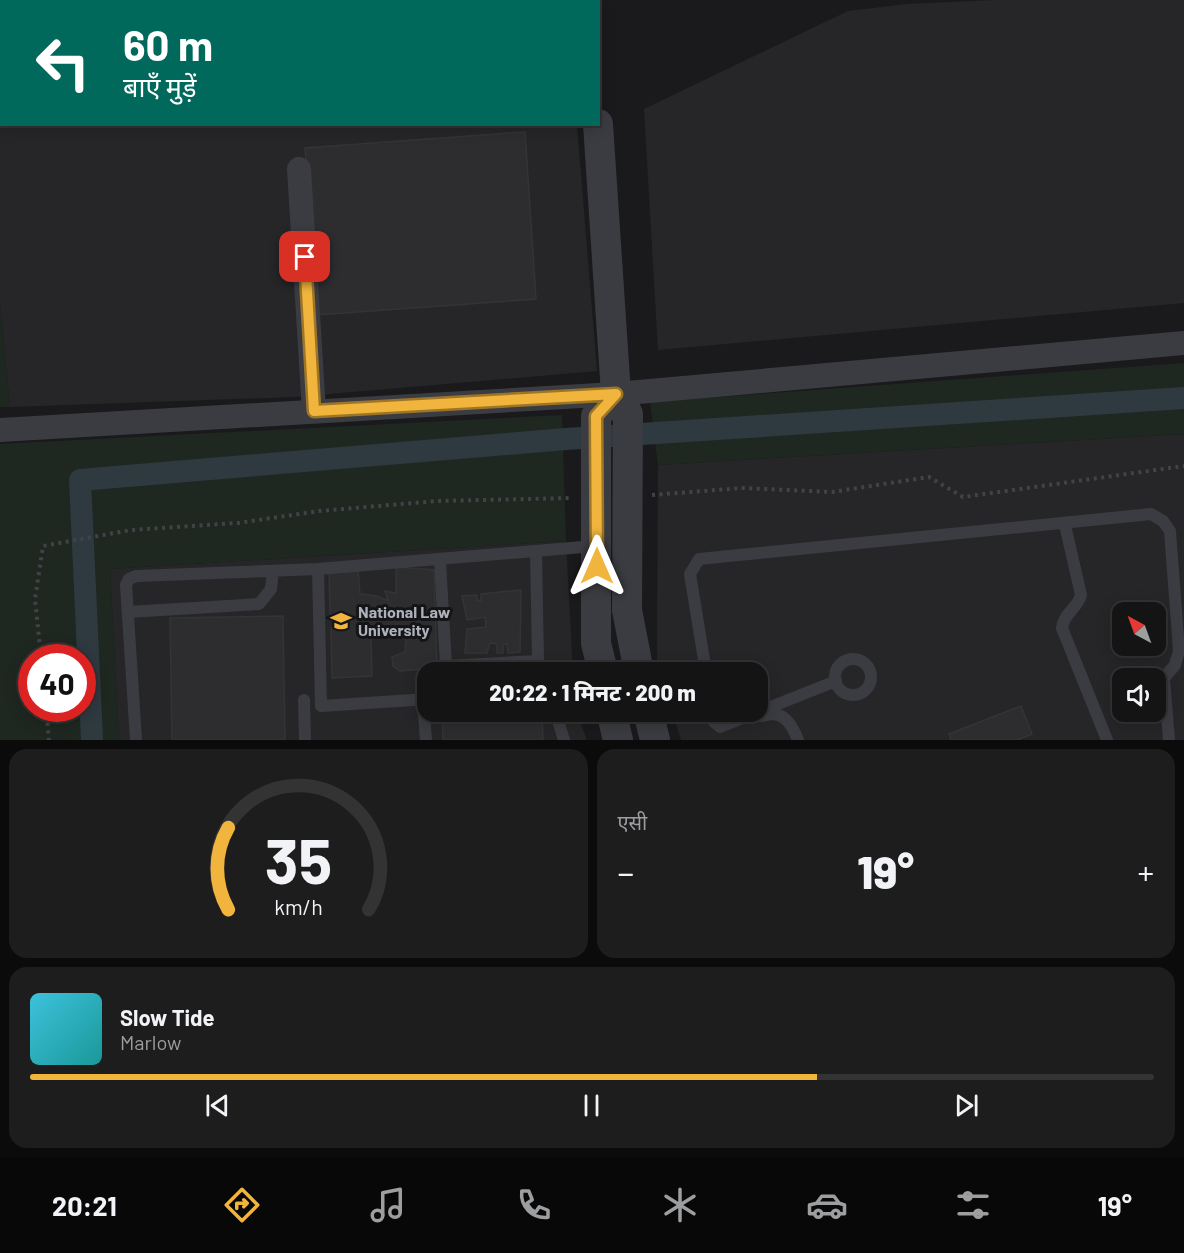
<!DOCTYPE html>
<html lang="hi">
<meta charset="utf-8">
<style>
body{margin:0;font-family:Barlow,"Noto Sans Devanagari",sans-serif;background:#1d1d1e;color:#f1f3f6;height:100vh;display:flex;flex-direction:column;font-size:22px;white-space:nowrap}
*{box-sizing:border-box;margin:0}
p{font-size:20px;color:#9d9ea0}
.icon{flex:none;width:33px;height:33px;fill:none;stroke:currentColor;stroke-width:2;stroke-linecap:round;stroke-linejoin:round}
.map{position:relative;height:740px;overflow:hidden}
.panel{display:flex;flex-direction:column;gap:9px;padding:9px;background:#0b0b0c;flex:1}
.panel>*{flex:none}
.top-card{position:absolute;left:0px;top:0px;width:600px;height:126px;box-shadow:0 3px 15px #0003,0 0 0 2px #333334;background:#00695c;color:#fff;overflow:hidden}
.needle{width:39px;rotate:319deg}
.tools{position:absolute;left:1112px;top:602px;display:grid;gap:12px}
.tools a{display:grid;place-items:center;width:54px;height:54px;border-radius:12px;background:#141415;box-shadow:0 3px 15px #0003,0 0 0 2px #333334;font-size:30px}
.speed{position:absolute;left:18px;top:644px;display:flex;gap:12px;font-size:30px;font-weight:700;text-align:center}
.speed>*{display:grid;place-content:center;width:78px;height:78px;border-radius:50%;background:#141415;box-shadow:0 3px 15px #0003,0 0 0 2px #333334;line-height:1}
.speed .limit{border:9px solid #d22;background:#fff;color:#111}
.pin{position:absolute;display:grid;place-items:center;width:51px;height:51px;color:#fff;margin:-26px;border-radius:12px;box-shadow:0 3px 9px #0006}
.me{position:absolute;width:66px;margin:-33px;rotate:0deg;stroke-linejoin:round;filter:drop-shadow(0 0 4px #0008)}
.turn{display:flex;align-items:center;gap:21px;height:126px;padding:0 24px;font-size:27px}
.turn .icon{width:78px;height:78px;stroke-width:2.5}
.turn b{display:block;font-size:42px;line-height:51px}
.big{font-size:45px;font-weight:800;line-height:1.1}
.panel .widget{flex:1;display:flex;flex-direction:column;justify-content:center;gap:9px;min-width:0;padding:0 21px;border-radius:18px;background:#1d1d1e}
.panel .dial{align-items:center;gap:0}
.dial svg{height:156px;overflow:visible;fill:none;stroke:#333334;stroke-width:7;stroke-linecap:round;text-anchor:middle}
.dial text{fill:#f1f3f6;stroke:none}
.song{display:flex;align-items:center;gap:18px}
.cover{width:72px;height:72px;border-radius:9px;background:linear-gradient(135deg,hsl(190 70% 55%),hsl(180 70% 35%))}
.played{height:6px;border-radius:3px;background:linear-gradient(90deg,#f1b43c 70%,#333334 70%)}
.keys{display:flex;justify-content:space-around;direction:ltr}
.heat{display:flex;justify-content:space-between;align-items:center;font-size:33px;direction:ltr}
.panel .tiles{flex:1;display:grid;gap:9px;grid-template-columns:1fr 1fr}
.widget:last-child{grid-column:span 2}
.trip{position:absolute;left:417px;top:662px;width:351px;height:60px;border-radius:18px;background:#141415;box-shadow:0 3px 15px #0003,0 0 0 2px #333334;font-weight:800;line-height:60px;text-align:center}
.dock{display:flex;height:96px;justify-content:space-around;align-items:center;background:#080808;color:#9d9ea0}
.dock .icon{width:42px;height:42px}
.dock .on{color:#f1b43c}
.dock b{font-size:27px;color:#f1f3f6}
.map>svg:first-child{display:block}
</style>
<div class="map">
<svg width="1184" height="740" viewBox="0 0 1184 740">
<rect width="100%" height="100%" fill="#1a1a1c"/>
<path fill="#262629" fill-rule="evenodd" d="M994,0H1184V303L658,350L644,109L848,11L907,4Z
M0,82L2,124L577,125L597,371L294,397L10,407L0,304Z
M1184,434V740H681L672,711H758V672H661L657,659L658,465ZM1122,612H1155V645H1122ZM1122,678H1155V711H1122Z
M566,541L573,672H428V711H576L587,740H119L110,569Z"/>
<path fill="#1f2721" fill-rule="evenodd" d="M0,304L10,407H0Z
M1184,363V434L658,465L650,402Z
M562,415L566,541L110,569L119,740H0V444ZM32,657H82V708H32Z"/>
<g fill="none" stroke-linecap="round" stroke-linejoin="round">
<path stroke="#2f3940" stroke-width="22" d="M92,740L80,480L566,439L1184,398"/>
</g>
<path fill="#2d2d30" stroke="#343438" stroke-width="1.5" d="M525,132L536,299L317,315L305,148Z
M396,567L434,570L437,668L400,671L393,666L392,657L405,652L406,637H371L372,676L332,678L331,628L340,627L338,616L330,614L329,571L358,569L360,594L377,596L388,601L385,591L396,593Z
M521,590L520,652L508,653L507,644L503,645V653H497V644L490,643L487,653H465L467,629L486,627L485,617L467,620L462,596L477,595V600L481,601V594Z
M283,616L285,740H172L170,618Z
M1021,706L1032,734L1017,740H951L949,734Z
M442,711H542L543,740H443Z"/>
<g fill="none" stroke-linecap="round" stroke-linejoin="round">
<path stroke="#414348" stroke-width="4" stroke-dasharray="3 4.5" stroke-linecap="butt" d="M652,495L742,488L832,492L929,477L963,497L1184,466
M41,657L35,599L43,546L131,530L238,523L319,511L437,501L573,498
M46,708L49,740"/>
<path stroke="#3b3c41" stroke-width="12" d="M1065,525L1081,595C1078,608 1063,614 1062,628L1107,740
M536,552L538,661L542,672
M440,561L446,666
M318,569L321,706L428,699
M128,612L259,604L271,589L273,571
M835 677a18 18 0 1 1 36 0a18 18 0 1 1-36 0Z
M446,671V666L538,661
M706,672L690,574L699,559L1151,514L1163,521L1170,531L1179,651L1175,665L1164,678L1169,740
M304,700L305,740
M423,702L426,740
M555,711L564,740
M713,711L714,722L720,727L836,681
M762,716C782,709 791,722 798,740
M136,740L126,585L129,579L136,576L318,569L595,546"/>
<path stroke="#3b3c41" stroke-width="24" d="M299,169L314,411
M0,430L616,394L1184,343"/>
<path stroke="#3b3c41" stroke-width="30" d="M355,0V2
M598,124L616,394L628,414L627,610L639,672
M603,672L596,643V416L616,394
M611,711L618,740
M648,711L655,740"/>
</g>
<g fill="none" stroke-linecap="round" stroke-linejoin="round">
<defs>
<path id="route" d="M305,257L314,411L616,394L596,416L597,566"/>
</defs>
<use href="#route" stroke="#9d7527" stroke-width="15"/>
<use href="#route" stroke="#f1b43c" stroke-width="10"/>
</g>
<defs>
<symbol id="university-bare" viewBox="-9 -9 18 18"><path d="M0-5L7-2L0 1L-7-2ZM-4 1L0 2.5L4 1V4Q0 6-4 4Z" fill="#f1b43c" stroke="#151517" stroke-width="2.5" paint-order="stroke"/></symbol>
</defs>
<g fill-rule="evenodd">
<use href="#university-bare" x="326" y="606" width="30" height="30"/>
</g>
<g text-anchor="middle" stroke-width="6" stroke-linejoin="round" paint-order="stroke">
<g font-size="16" font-weight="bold" fill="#acb1bb" stroke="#151517" text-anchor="start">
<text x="358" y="618">National Law<tspan x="358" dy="18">University</tspan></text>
</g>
</g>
</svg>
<div class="tools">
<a><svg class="needle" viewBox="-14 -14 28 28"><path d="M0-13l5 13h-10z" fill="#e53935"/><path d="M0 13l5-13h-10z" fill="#9d9ea0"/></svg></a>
<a><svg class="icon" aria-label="sound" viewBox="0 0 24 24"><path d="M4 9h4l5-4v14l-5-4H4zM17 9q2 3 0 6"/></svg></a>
</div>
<div class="speed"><div class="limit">40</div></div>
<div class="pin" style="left:305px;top:257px;background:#d93025"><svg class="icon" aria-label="arrive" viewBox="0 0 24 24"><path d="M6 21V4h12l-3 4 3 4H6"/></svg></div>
<svg class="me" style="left:597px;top:566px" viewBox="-20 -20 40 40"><path d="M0-17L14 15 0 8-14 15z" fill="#f1b43c" stroke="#fff" stroke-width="4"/></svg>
<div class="trip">20:22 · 1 मिनट · 200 m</div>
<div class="top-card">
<div class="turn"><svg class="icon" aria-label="left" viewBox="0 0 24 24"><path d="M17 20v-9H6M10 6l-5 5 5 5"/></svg><div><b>60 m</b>बाएँ मुड़ें</div></div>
</div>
</div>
<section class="panel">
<div class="tiles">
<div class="widget dial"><svg viewBox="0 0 100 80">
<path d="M14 69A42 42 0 1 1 86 69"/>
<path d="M14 69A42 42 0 0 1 14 27" stroke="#f1b43c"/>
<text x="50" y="56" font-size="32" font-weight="700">35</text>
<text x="50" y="72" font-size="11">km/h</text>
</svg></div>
<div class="widget"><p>एसी</p>
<div class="heat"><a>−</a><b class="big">19°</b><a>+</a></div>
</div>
<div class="widget">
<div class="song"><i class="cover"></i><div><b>Slow Tide</b><p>Marlow</p></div></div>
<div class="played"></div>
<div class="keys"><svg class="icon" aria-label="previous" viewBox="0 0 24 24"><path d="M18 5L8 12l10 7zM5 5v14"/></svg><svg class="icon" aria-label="pause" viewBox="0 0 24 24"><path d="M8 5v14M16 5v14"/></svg><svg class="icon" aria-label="next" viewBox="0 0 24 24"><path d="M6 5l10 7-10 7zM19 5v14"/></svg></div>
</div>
</div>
</section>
<nav class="dock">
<b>20:21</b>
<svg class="icon on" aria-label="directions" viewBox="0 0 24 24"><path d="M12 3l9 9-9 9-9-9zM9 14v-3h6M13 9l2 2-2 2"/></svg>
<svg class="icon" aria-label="music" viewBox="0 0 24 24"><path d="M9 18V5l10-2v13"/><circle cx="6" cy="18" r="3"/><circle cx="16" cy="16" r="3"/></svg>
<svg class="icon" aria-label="phone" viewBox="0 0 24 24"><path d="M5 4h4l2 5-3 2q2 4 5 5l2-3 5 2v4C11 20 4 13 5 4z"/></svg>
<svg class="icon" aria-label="climate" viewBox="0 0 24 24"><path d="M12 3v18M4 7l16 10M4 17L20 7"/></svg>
<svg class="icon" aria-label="car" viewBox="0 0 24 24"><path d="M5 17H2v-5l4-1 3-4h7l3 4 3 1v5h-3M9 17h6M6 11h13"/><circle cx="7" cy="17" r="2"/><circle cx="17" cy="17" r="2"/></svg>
<svg class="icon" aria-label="filters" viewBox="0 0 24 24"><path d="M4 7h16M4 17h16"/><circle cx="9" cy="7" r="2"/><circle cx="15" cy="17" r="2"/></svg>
<b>19°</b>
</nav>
